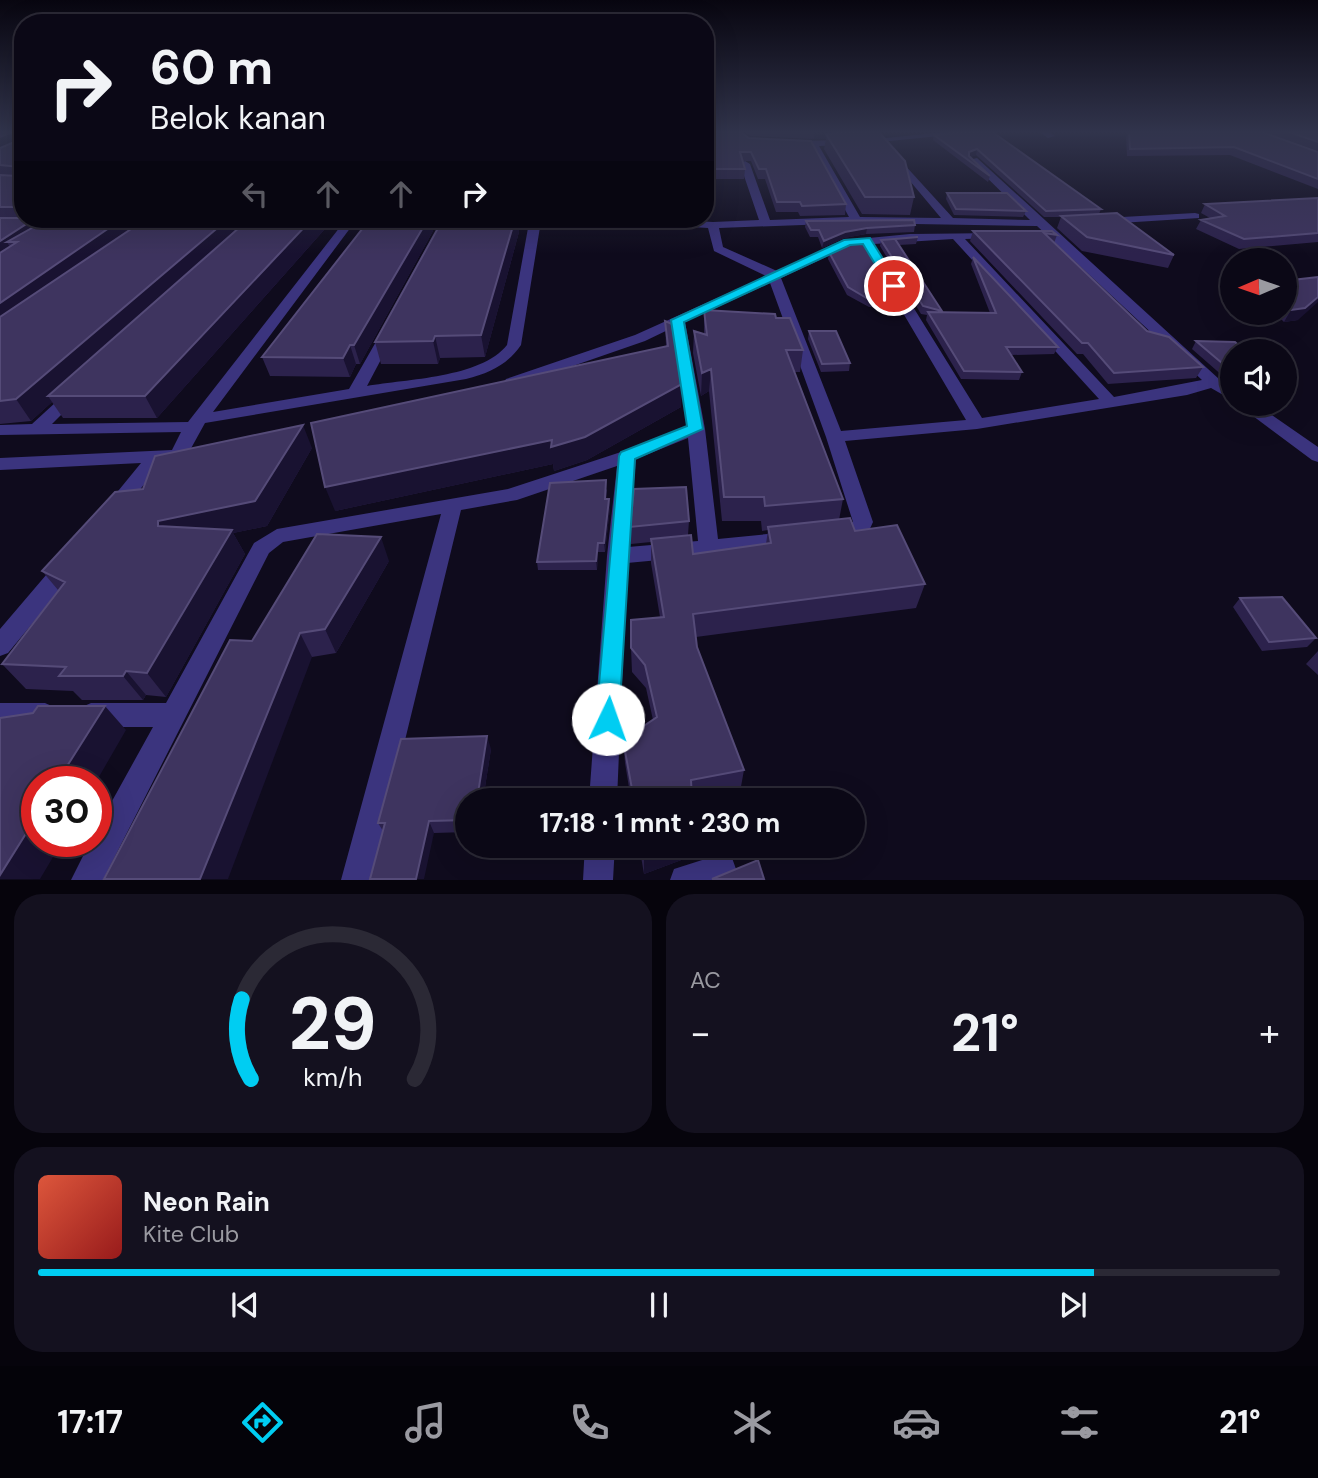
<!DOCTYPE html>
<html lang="id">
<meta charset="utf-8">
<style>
body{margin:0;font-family:"DM Sans",sans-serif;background:#14111f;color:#f1f3f6;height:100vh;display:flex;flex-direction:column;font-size:26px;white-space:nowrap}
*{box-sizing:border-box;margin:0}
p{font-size:23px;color:#9a9aa1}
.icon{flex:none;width:38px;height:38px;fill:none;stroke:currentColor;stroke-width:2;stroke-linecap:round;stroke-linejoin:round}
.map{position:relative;height:880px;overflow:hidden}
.panel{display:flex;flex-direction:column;gap:14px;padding:14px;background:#06040c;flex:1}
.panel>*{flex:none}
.hud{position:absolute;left:14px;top:14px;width:700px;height:214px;border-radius:28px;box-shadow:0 7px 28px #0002,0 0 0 2px #2b2935;background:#0b0816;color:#f1f3f6;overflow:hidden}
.needle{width:46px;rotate:268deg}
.controls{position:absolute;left:1220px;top:248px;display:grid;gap:14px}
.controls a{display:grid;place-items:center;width:77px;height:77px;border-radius:50%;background:#0b0816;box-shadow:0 7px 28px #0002,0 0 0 2px #2b2935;font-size:35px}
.speed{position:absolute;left:21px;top:766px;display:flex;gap:14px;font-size:35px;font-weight:700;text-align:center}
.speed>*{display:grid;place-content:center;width:91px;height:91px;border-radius:50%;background:#0b0816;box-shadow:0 7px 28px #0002,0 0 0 2px #2b2935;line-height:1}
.speed .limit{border:10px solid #d22;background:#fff;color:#111}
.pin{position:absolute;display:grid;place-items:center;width:60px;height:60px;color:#fff;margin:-30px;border:4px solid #fff;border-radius:50%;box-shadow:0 2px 7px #0007}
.me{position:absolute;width:77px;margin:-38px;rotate:3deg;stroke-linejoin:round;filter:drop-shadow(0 0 5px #0008)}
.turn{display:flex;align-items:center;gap:24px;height:147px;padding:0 21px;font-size:32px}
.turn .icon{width:91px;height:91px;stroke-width:2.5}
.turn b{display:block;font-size:49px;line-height:60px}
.lanes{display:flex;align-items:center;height:66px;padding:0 21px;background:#0003;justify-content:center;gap:35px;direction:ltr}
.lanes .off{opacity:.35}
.big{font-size:52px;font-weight:700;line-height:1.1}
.panel .card{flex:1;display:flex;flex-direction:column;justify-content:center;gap:10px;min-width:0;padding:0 24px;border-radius:28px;background:#14111f}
.panel .dial{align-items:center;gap:0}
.dial svg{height:182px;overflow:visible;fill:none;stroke:#2b2935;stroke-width:7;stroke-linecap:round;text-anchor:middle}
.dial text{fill:#f1f3f6;stroke:none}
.song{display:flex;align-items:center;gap:21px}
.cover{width:84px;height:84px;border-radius:10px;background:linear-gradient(135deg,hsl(10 70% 55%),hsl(0 70% 35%))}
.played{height:7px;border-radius:4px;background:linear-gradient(90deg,#00cdf2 85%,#2b2935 85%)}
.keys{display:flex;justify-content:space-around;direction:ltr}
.heat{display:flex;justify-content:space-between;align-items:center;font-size:38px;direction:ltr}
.panel .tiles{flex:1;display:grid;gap:14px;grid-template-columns:1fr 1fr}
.card:last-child{grid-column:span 2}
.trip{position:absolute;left:455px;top:788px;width:410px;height:70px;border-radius:35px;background:#0b0816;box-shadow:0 7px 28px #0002,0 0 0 2px #2b2935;font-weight:700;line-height:70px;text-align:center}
.tabs{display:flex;height:112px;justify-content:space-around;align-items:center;background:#040309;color:#9a9aa1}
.tabs .icon{width:49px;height:49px}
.tabs .active{color:#00cdf2}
.tabs b{font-size:32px;color:#f1f3f6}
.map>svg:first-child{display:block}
</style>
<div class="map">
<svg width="1318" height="880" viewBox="0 0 1318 880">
<rect width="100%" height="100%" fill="#0f0b1d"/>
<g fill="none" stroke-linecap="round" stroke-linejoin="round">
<path fill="#3b347e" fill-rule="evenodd" d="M953,131L978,132L880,142L876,139Z
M1038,131H1048L1055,136L1048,138Z
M850,140L847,145L819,146L860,217L941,218L889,156L892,151L953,218L1030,220L969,160L977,158L1219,379L1232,388V400L1211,388L1187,395L977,429L845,441L873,522L868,533L833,541L826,539L823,534L826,529L853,522L826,437L770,283L685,322L705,429L718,539L788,532L795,535L798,540L795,545L788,548L627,563L617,800H589L607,556L617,466L517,500L461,510L371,880H341L441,514L283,542L269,553L103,880H71L90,842H96V830L153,727H91L82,723L78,715L82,707L91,703H166L254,543L277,529L508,489L621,452L687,426L672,328L645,341L518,385L512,387L504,382L506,379L635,335L766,276L714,251L708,228L661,225L656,222L661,219L713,222L759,220L740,164L745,161L750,164L770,220L849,217L810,146L791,147L787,144L791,141ZM856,223L1037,226L1202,380L1114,397L965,239L995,238L1001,235L999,233L910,234L848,240L777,271L723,247L719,228ZM953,239L1099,399L982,418L874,244ZM863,245L966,420L841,431L781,278L850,246ZM688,438L698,541L628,547L636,459Z
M1195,213L1199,214V218L1104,224L1099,221L1104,218Z
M347,219L462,221L468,224L462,227H351L213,412L349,389L381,333L388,329L395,333L367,386C406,379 481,378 507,345L528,228L489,225V221L493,220H526L540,227L521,345C507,365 490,373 466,379L205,423L189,452L191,455L188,459L162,462L122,512H108L105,507L141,463L0,470V458L172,450L181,432L0,435V425L32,424L68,391L74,389L82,394L52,424L188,422L340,227H297L291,224L293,222Z
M1237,404H1256L1318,447V462L1312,460Z
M66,559L74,561L77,567L74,573L8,653L0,656V629L58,561Z
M0,703H45L54,707L58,715L54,723L45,727H0Z
M585,845H615L613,880H583Z
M721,854L732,858L736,869L732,880H670L674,869Z"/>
</g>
<path fill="#2c224c" d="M0,131H23V219H37L40,224L241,226L324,230L157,418H63L52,402L31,421L0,424Z
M705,131H739L846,204L845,215L800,216L798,212H776L765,179H758L751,161H743L745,169L744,179H714Z
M744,131H878L914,197L910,215L862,214L824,149L826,139H814L751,136Z
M980,131L1101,209L1099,214L1174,255L1168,268L1082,251L1057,228L1061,217H1044L976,155L970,157L990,176L988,182L933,140L934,135Z
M1128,131H1259L1318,152V189L1230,155L1127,156L1126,137Z
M1262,131H1318V151Z
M947,193L1026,211L1023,217L954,215L946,199Z
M1318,198V242L1239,249L1196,229L1201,220L1210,218L1201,213L1205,204Z
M370,219H431L433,231L360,364H356L350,377L270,376L262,357Z
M443,219H517L519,232L485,357L440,358L438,364H381L375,342Z
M806,221L915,225L914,232L866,234L844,238L822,248L818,237H810L805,227Z
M973,231H1052L1057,235L1054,243L1147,331L1203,367L1196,378L1108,384L1083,354H1077L970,241Z
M918,237L916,244L899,245L942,313H990L971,264L973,257L1058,347L1054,354L1011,355L1022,372L1019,380L961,379L926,320L927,315L921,314L880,246L881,240Z
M829,252L899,300L897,308L869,307L847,295L828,259Z
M1284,281L1298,320L1284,322L1275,313H1284Z
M704,310L776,318L803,350L800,372H795L843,499L839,520L925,584L916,608L696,637L697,647L744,770L740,792L703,800H631L625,763L623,740L653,720L646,688L632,672L631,648L660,617L651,563V542L631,544L630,527L689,521L688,535L693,554L766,544L768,530L762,531L761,521H722L709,391L701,396L693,353L694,331L704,334Z
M665,321L681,407L587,460L554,471L553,464L335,511L666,346Z
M809,331L850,363L849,371L821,372L808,339Z
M1196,341L1232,352V377H1224L1192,349Z
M312,448L267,526L233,533L245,554L166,697L146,695L143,700H82L73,691L26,689L2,664L58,590L42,571L143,489Z
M607,489L606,499H609L610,507L605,552H598L597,570H538L537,562Z
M389,561L336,653L312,657L252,641Z
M1240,598L1316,638L1307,647L1262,651L1233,607Z
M1318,651V675L1306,664Z
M491,749L483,800H467V832L434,833L383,831L378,823Z
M639,845H693L692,856L644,874Z"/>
<path fill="#191231" d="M14,131H17L22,140L0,149V137Z
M815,131H868L826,134V139H814Z
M977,149L976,155L968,158L969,152Z
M34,219H37L43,230L7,242L12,251L0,259V241Z
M122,219H135L140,230L0,333V303Z
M228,219H238L242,230L48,396L52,402L31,421L16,399Z
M312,219H320L324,230L157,418L145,396Z
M428,219H431L433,231L360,364L354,345Z
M515,219H517L519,232L485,357L481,335Z
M867,228L866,234L844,238L822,248L824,241L845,232Z
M1318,297V302L1298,320L1284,322L1291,310Z
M435,336L440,358L438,364L433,341Z
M350,345L356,364L350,377L343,358Z
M711,369L709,391L701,396L702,373Z
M682,384L681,407L587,460L554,471L553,464L335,511L325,487Z
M303,425L312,448L267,526L233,533L245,554L166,697L147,673L158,521Z
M609,499L610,507L605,552L604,543Z
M381,537L389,561L336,653L325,629Z
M598,543V552L597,570L596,561Z
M300,633L312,657L228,879H200Z
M126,671L146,695L143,700L123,676Z
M105,706L126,730L96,782H57Z
M487,736L491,749L483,800H477Z
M37,816V842H62L40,879H0V875Z
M429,821L434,833L424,879H416Z
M665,845H693L692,856L644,874V853Z"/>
<path fill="#3e345f" stroke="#554b78" stroke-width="2" d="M0,131H14L0,137Z
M19,131H23V207H0V175L17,176L20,167L0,165V148L19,140L20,132Z
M707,131H739L749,138L811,141L846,204L802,206L800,202H777L766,169H759L751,152H740L745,169H715Z
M861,131H878L905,161L914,197H865L826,134Z
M980,131H991L1101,209L1046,211L977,149L969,152V156L990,176L934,135Z
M1129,131H1259L1318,152V179L1234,147L1130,149Z
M1286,131H1318V142Z
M947,193H1007L1026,211L956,209Z
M1318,198V233L1244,239L1201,220L1225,216L1205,204Z
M1117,213L1174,255L1087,237L1061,216Z
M0,218H23V219H34L0,241Z
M48,219H122L0,303V253L17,242H7Z
M146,219H228L16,399L0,401V317Z
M249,219H312L145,396H48Z
M370,219H428L354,345H350L343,358L262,357Z
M443,219H515L481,335L435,336L433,341L375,342Z
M914,220L915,225L867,228L845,232L824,241L819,230H811L806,221Z
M973,231H1052L1057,235L1044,233L1147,331L1169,337L1203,367L1114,373L1088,343H1082Z
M918,237L895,239L942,311L923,306L881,240Z
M863,241L899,300H870L848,287L829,252L852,242Z
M973,257L1058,347H1006L1022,372L964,371L928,312L996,313Z
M1318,277V297L1305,308L1291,310L1284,304V281Z
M704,310L775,314L776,318H790L803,350H786L843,499L765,506L764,497H724L711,369L702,373L694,331L707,335Z
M665,321L672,324L682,384L585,437L551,447L552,440L325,487L311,423L668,346Z
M809,331H836L850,363L822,364Z
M1196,341L1235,342L1246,352H1232V369H1229Z
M303,425L255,501L158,521V526L232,530L147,673L126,671L123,676H59L66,667L2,664L65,582L42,571L115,492L143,489L155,456Z
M606,480L605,499H609L604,543H598L596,561L537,562L550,483Z
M686,487L689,521L630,527L634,489Z
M850,518L855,531L897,525L925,584L693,614L697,647L744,770L691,780L692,800H634L623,740L657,717L645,665L631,648V620L664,617L651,539L691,535L693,554L771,543L768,527Z
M317,534L381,537L325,629L300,633L200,879H104L230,640L252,641Z
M1282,597L1316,638L1269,642L1240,598Z
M38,706H105L57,782H37V816L0,875V718L33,713Z
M487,736L477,800H467V820L429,821L416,879H370L385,823H378L401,739Z
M642,845H665L644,853Z
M758,860L764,879H712Z"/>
<linearGradient id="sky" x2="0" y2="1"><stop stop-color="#080610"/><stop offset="0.52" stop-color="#31344c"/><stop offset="1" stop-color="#31344c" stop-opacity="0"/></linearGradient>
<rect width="1318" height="254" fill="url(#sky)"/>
<path fill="#00cdf2" stroke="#00859d" stroke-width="2" d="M870,238L900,286L898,289H890L863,244L850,245L684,322L703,429L635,459L619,719L616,726L608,730L599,726L596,719L619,456L621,452L687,426L671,320L844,240Z"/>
</svg>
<div class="controls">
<a><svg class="needle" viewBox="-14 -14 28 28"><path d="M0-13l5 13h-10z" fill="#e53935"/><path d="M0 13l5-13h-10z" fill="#9a9aa1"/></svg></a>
<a><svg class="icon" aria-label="sound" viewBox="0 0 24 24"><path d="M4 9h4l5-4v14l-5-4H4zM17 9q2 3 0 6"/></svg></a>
</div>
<div class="speed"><div class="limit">30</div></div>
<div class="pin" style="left:894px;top:286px;background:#d93025"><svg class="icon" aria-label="arrive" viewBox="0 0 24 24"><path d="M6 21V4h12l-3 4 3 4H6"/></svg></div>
<svg class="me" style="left:608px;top:719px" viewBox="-20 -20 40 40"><circle r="19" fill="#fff"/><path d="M0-13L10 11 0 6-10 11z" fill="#00cdf2"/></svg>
<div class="trip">17:18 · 1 mnt · 230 m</div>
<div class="hud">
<div class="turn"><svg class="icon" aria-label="right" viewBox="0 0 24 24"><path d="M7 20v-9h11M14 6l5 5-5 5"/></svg><div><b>60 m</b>Belok kanan</div></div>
<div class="lanes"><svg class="icon off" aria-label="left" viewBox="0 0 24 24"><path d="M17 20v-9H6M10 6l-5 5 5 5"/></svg><svg class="icon off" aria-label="ahead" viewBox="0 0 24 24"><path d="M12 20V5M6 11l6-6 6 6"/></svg><svg class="icon off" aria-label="ahead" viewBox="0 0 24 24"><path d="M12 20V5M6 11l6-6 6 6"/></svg><svg class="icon" aria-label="right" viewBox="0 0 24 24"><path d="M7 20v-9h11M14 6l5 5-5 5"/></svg></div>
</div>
</div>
<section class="panel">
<div class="tiles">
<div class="card dial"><svg viewBox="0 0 100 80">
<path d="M14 69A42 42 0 1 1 86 69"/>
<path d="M14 69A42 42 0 0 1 10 34" stroke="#00cdf2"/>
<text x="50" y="56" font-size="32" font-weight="700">29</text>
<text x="50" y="72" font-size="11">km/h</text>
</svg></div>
<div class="card"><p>AC</p>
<div class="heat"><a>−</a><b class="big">21°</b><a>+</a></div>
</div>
<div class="card">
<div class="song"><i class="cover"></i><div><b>Neon Rain</b><p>Kite Club</p></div></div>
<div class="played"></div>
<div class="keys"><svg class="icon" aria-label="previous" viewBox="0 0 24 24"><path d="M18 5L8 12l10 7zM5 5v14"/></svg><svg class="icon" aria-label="pause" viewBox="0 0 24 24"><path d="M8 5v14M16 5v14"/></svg><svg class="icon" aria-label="next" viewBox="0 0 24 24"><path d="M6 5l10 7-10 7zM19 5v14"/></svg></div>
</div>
</div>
</section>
<nav class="tabs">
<b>17:17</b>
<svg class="icon active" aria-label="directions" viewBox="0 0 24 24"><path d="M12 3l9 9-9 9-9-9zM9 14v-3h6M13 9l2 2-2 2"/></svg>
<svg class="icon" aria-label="music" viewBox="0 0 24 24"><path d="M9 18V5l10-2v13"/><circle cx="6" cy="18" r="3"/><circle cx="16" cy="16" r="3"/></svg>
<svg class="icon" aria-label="phone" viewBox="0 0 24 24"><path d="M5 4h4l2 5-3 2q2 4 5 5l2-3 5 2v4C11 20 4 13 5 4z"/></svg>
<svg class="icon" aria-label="climate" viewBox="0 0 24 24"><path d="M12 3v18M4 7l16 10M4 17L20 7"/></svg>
<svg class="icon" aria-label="car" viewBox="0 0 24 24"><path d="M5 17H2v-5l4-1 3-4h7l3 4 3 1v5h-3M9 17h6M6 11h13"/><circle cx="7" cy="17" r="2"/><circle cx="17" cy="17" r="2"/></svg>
<svg class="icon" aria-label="filters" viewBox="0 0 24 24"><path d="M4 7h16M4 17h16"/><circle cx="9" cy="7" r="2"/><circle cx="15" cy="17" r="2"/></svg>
<b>21°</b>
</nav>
